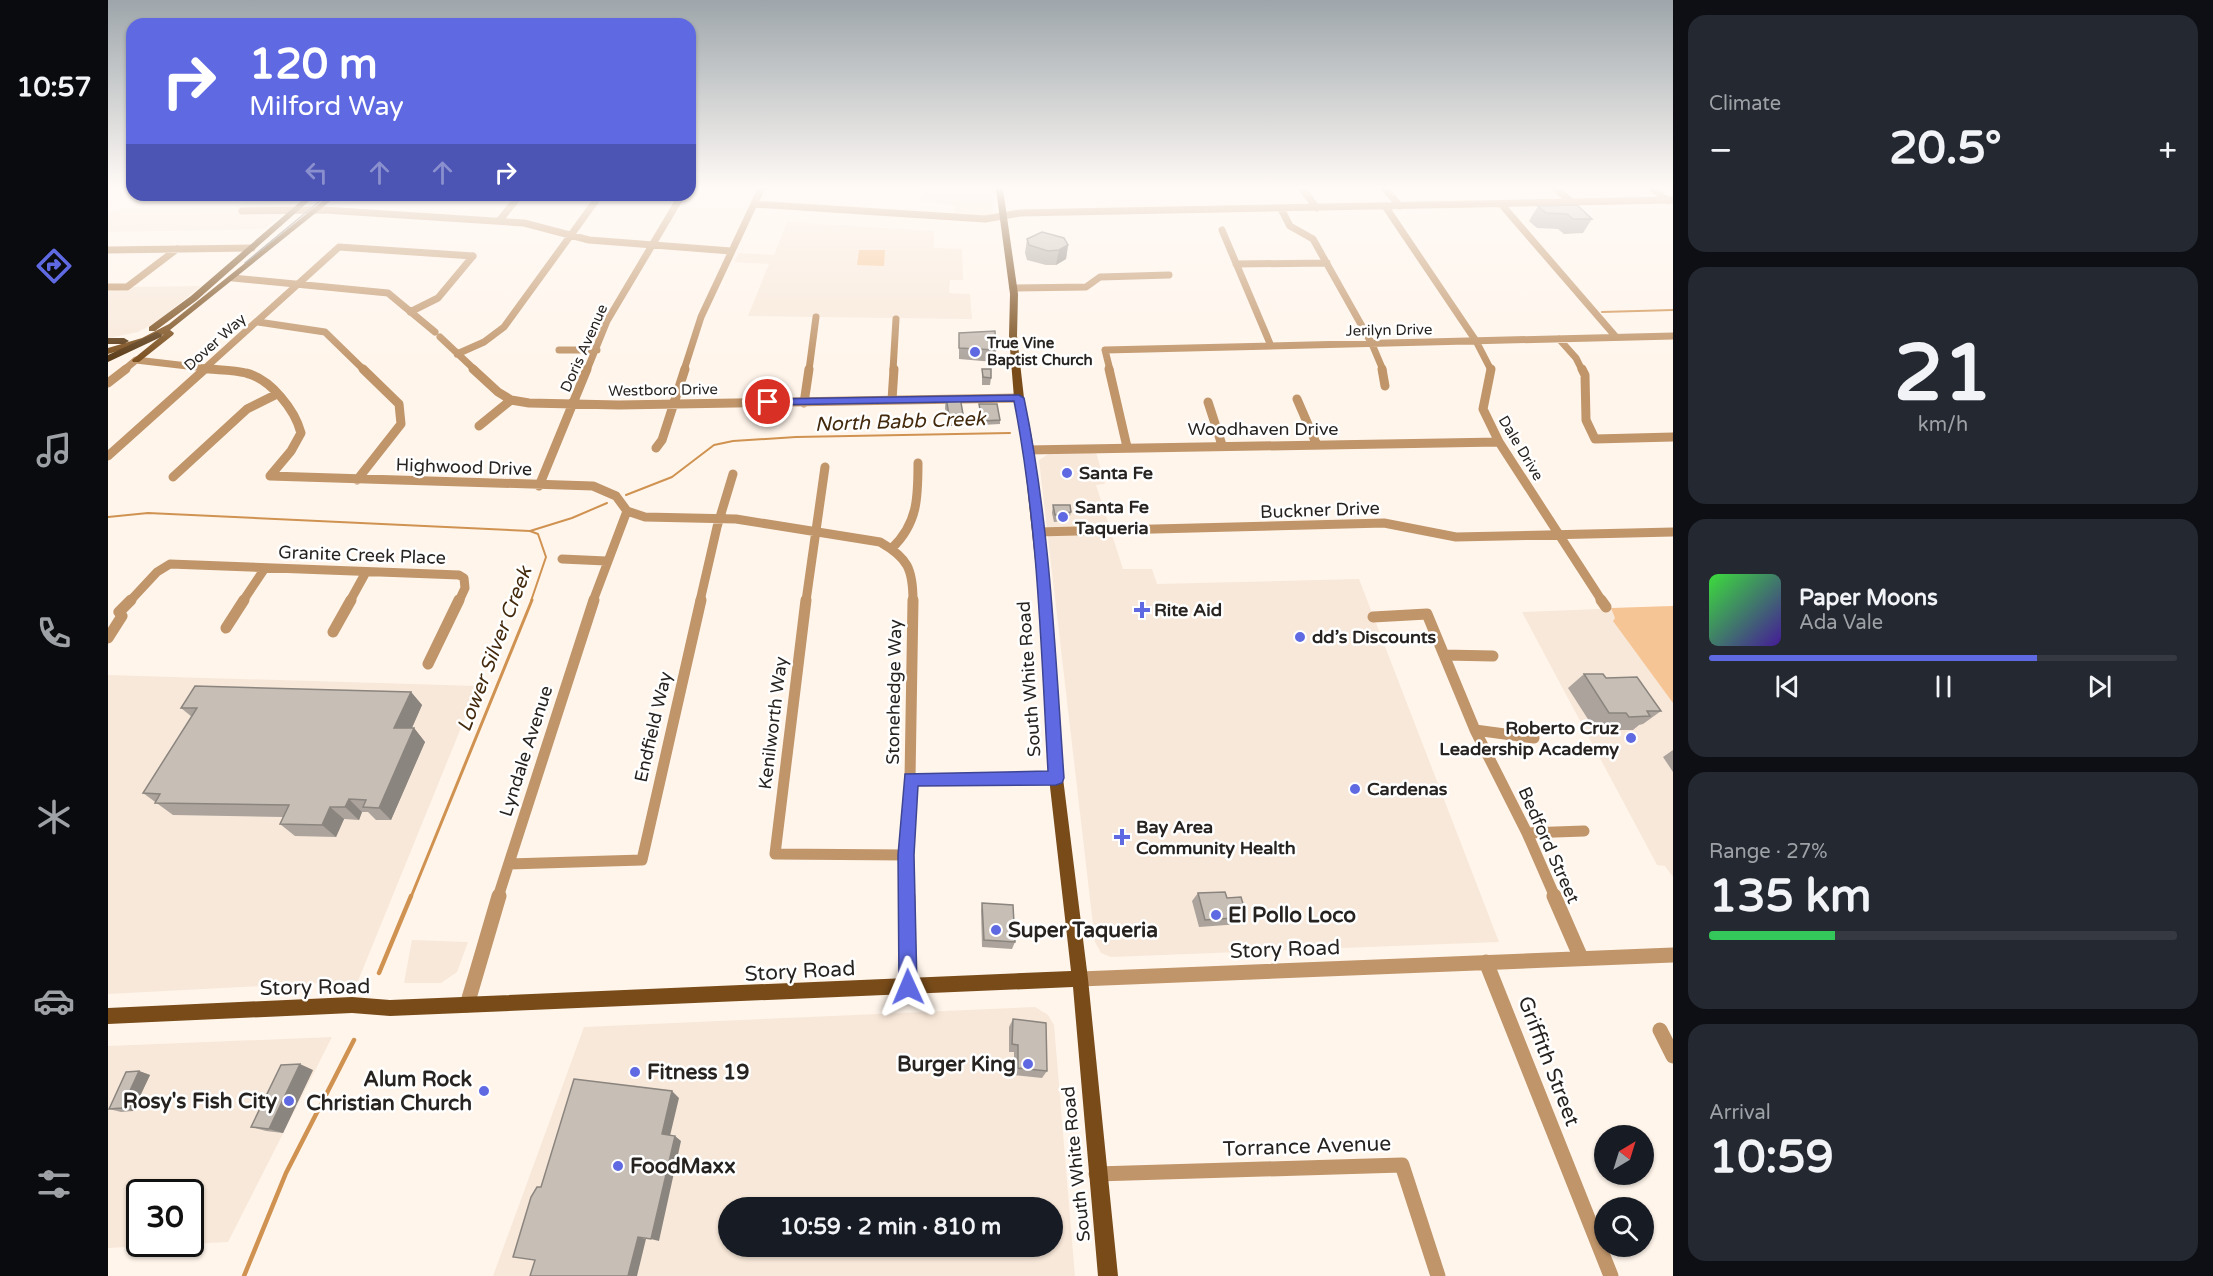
<!DOCTYPE html>
<meta charset="utf-8">
<style>
body{margin:0;font-family:"Varela Round",sans-serif;background:#242831;color:#f1f3f6;height:100vh;display:flex;flex-direction:column;font-size:22px;white-space:nowrap}
*{box-sizing:border-box;margin:0}
p{font-size:20px;color:#9ea1a6}
.icon{flex:none;width:33px;height:33px;fill:none;stroke:currentColor;stroke-width:2;stroke-linecap:round;stroke-linejoin:round}
.map{position:relative;flex:1;overflow:hidden}
.panel{display:flex;flex-direction:column;gap:15px;padding:15px;background:#0d0f14;width:540px}
.panel>*{flex:none}
.banner{position:absolute;left:18px;top:18px;width:570px;height:183px;border-radius:18px;box-shadow:0 2px 4px #0004;background:#5f6ae2;color:#fff;overflow:hidden}
.needle{width:39px;rotate:38deg}
.buttons{position:absolute;left:1486px;top:1125px;display:grid;gap:12px}
.buttons a{display:grid;place-items:center;width:60px;height:60px;border-radius:50%;background:#171b24;box-shadow:0 2px 4px #0004;font-size:30px}
.speed{position:absolute;left:18px;top:1179px;display:flex;gap:12px;font-size:30px;font-weight:700;text-align:center}
.speed>*{display:grid;place-content:center;width:78px;height:78px;border-radius:50%;background:#171b24;box-shadow:0 2px 4px #0004;line-height:1}
.speed .limit{border:3px solid #111;border-radius:9px;background:#fff;color:#111}
.pin{position:absolute;display:grid;place-items:center;width:51px;height:51px;color:#fff;margin:-26px;border:3px solid #fff;border-radius:50%;box-shadow:0 2px 6px #0007}
.me{position:absolute;width:66px;margin:-33px;rotate:359deg;stroke-linejoin:round;filter:drop-shadow(0 0 4px #0008)}
.turn{display:flex;align-items:center;gap:21px;height:126px;padding:0 24px;font-size:27px}
.turn .icon{width:78px;height:78px;stroke-width:2.5}
.turn b{display:block;font-size:42px;line-height:51px}
.lanes{display:flex;align-items:center;height:57px;padding:0 24px;background:#0003;justify-content:center;gap:30px;direction:ltr}
.lanes .off{opacity:.35}
.big{font-size:45px;font-weight:700;line-height:1.1}
.panel .widget{flex:1;display:flex;flex-direction:column;justify-content:center;gap:9px;min-width:0;padding:0 21px;border-radius:18px;background:#242831}
.panel .dial{align-items:center;gap:0}
.dial b{font-size:78px;line-height:1}
.song{display:flex;align-items:center;gap:18px}
.cover{width:72px;height:72px;border-radius:9px;background:linear-gradient(135deg,hsl(120 70% 55%),hsl(260 70% 35%))}
.played{height:6px;border-radius:3px;background:linear-gradient(90deg,#5f6ae2 70%,#363941 70%)}
.keys{display:flex;justify-content:space-around;direction:ltr}
.heat{display:flex;justify-content:space-between;align-items:center;font-size:33px;direction:ltr}
.charge{height:9px;border-radius:4px;background:linear-gradient(90deg,#34c759 27%,#363941 0)}
.trip{position:absolute;left:610px;top:1197px;width:345px;height:60px;border-radius:30px;background:#171b24;box-shadow:0 2px 4px #0004;font-weight:700;line-height:60px;text-align:center}
main{display:flex;flex:1;min-height:0}
.dock{display:flex;flex-direction:column;width:108px;justify-content:space-around;align-items:center;background:#090b0e;color:#9ea1a6}
.dock .icon{width:42px;height:42px}
.dock .active{color:#5f6ae2}
.dock b{font-size:27px;color:#f1f3f6}
.map>svg:first-child{display:block}
</style>
<main>
<nav class="dock">
<b>10:57</b>
<svg class="icon active" aria-label="directions" viewBox="0 0 24 24"><path d="M12 3l9 9-9 9-9-9zM9 14v-3h6M13 9l2 2-2 2"/></svg>
<svg class="icon" aria-label="music" viewBox="0 0 24 24"><path d="M9 18V5l10-2v13"/><circle cx="6" cy="18" r="3"/><circle cx="16" cy="16" r="3"/></svg>
<svg class="icon" aria-label="phone" viewBox="0 0 24 24"><path d="M5 4h4l2 5-3 2q2 4 5 5l2-3 5 2v4C11 20 4 13 5 4z"/></svg>
<svg class="icon" aria-label="climate" viewBox="0 0 24 24"><path d="M12 3v18M4 7l16 10M4 17L20 7"/></svg>
<svg class="icon" aria-label="car" viewBox="0 0 24 24"><path d="M5 17H2v-5l4-1 3-4h7l3 4 3 1v5h-3M9 17h6M6 11h13"/><circle cx="7" cy="17" r="2"/><circle cx="17" cy="17" r="2"/></svg>
<svg class="icon" aria-label="filters" viewBox="0 0 24 24"><path d="M4 7h16M4 17h16"/><circle cx="9" cy="7" r="2"/><circle cx="15" cy="17" r="2"/></svg>
</nav>
<div class="map">
<svg width="1565" height="1276" viewBox="0 0 1565 1276">
<rect width="100%" height="100%" fill="#fff5eb"/>
<path fill="#f8e8d9" fill-rule="evenodd" d="M816,189H884L885,213L882,216L846,214L848,206L814,201Z
M144,195H199L156,229L0,232V213L9,210L128,208Z
M679,222L826,231V248L854,249L855,280H842L841,293L862,294L864,319L640,316L661,264L626,262L631,253L666,255Z
M93,286L50,321L30,332L0,338V291H19L24,287Z
M988,452L997,484L988,485L1015,569H1044L1049,584L1251,579L1391,942L1003,957L993,953L987,942L931,460L942,453Z
M1565,606V877L1557,866L1549,865L1414,612Z
M0,675L370,686L250,981L0,994Z
M304,940L360,942L349,972L333,983H296Z
M927,1007L940,1015L946,1025L967,1276H385L476,1027ZM621,1208H945V1246H621Z
M224,1037L120,1242L0,1248V1046ZM32,1192H82V1244H32Z"/>
<path fill="#f6c595" d="M751,250H777L776,266L749,265Z
M1565,606V703L1505,621L1507,618L1503,608Z"/>
<g fill="none" stroke-linecap="round" stroke-linejoin="round">
<path stroke="#d09250" stroke-width="2" d="M1494,312L1565,310
M518,495L564,477L606,445L625,441L688,437L902,433
M0,517L40,513L422,531L430,534L438,557L423,601
M422,531L464,518L499,503"/>
<path stroke="#d09250" stroke-width="3" d="M303,897L424,600"/>
<path stroke="#d09250" stroke-width="4.5" d="M271,973L303,896
M136,1276L178,1173L246,1040"/>
<path stroke="#c0956a" stroke-width="7" d="M1194,189L1209,208
M1277,189L1292,206
M1448,189L1464,202
M1545,189L1560,201
M646,204L877,219L912,213L1565,200
M1393,204L1508,337
M1277,206L1368,341L1383,370
M1173,209L1182,226L1205,239L1264,344L1275,370
M134,211L216,210L416,223L481,240L623,251
M391,221L412,195
M1114,230L1163,346
M0,250L144,248
M1128,264L1219,263
M125,278L280,293L327,332
M0,287H19L69,249
M905,288L978,287L992,277L1061,275
M302,312L330,298L365,256
M150,322L217,332L256,370
M332,337L367,370
M1451,339L1468,358L1474,370
M451,350H489
M349,354L376,342L396,327L492,195
M16,370L28,360L114,370
M95,370L231,247L365,256
M479,370L499,321L574,195
M576,370L593,317L653,189
M701,370L708,317
M785,370L788,319
M1002,370L997,350L1565,336"/>
<path stroke="#c0956a" stroke-width="9" d="M101,369C113,370 127,370 138,373C163,379 187,410 193,433L183,451L162,476L485,486L508,496L519,511L537,517L628,519L772,542C800,558 805,569 805,601
M365,369L390,392L403,400L421,403L511,405L911,398
M1001,369L1019,447
M1274,369L1277,386
M1383,369L1375,409L1391,442L1494,601
M1474,369L1477,375L1478,420L1487,439L1565,437
M0,383L18,369
M1189,399L1208,443
M784,400L786,369
M1100,402L1114,445
M696,403L701,369
M371,426L403,400
M548,448L554,440L577,369
M919,450L1391,442
M0,456L97,369
M65,477L139,409L167,395
M249,480L293,424L291,404L255,369
M431,486L479,369
M930,532L1276,523L1348,537L1565,532
M784,548C810,523 810,497 810,463
M454,559L498,561
M22,601L49,572L62,564L351,575L356,578L357,588L351,601
M135,601L157,568
M242,601L258,572
M485,601L519,511
M592,601L609,527L625,474
M698,601L717,467"/>
<path stroke="#c0956a" stroke-width="11" d="M698,600L667,854L798,855
M1493,600L1498,607
M1265,617L1319,614L1367,730L1419,833L1447,897
M118,628L136,600
M225,632L243,600
M0,638L14,616L11,612L23,600
M1336,655L1385,656
M320,664L351,600
M1367,730L1426,738
M803,779L948,778
M1419,833L1476,831
M401,864L534,860L593,600
M390,897L486,600
M800,897L805,600"/>
<path stroke="#c0956a" stroke-width="15" d="M1446,896L1473,958
M1378,962L1503,1276
M972,979L1565,955
M800,987V896
M359,1005L391,896
M1552,1030L1565,1056
M988,1174L1294,1165L1330,1276"/>
<path fill="#784b19" fill-rule="evenodd" d="M888,189H895L910,294L909,336L916,398L924,438L942,588L955,778L980,979L1010,1276H990L965,987L282,1016L244,1013L0,1024V1008L244,997L282,1000L963,971L941,778L930,588L914,438L906,398L901,336L902,294Z
M200,195H208L89,300L47,331H41V327L83,296Z
M222,195H230L62,330L66,333L65,335L31,362H25L24,360L56,334L40,342L0,354V348L34,338L61,324Z"/>
<path fill="#573611" fill-rule="evenodd" d="M49,332L54,335L53,337L0,362V355Z
M0,338H16L21,341L16,344H0Z"/>
<path stroke="#79726d" stroke-width="1.5" d="M137,263L219,195"/>
</g>
<path fill="#aba39c" d="M1430,206L1484,219L1475,233L1456,234L1450,229L1429,228L1421,221Z
M919,239L960,245L958,259L948,265H938L919,260L917,253Z
M851,333L888,350L886,362L851,359Z
M874,369L883,378L882,385H874Z
M838,397L855,414L854,426H840L837,408Z
M871,404L892,420V424L874,425L871,408Z
M945,505L963,512L961,520L946,522L944,513Z
M1476,674L1498,678L1553,711L1535,724L1531,725L1525,730H1504L1502,726L1485,727L1460,688Z
M303,692L314,705L304,728H306L317,742L283,820H268L260,812H254L251,820L236,819L228,837L187,836L172,824L175,817L65,815L35,793L84,717L73,708Z
M1565,750V772L1555,757Z
M1090,893L1119,898L1139,917L1132,924L1091,927L1084,901Z
M874,903L907,942L904,949L874,947L873,911Z
M905,1019L939,1071L934,1078L906,1075V1052H901V1027Z
M205,1070L175,1133L158,1131L143,1127Z
M31,1071L42,1075L25,1111L13,1112L1,1109Z"/>
<path fill="#8b857f" d="M960,245L958,259L948,265L951,250Z
M303,692L314,705L298,741L286,728Z
M306,728L317,742L283,820L271,808Z
M241,799L254,812L251,820L237,807Z
M222,807L236,819L228,837L214,825Z
M192,1064L205,1070L175,1133L161,1129Z
M31,1071L42,1075L25,1111L14,1108Z
M564,1091L571,1098L561,1140L554,1134Z
M567,1136L573,1141L551,1241L543,1239Z
M530,1237L538,1239L529,1276H520Z"/>
<path fill="#c7beb5" stroke="#8b857f" stroke-width="1.5" d="M1469,205L1484,219H1465L1459,214L1438,213L1430,206Z
M934,232L956,238L960,245L951,250L940,251L921,245L919,239Z
M887,331L888,350L851,348V333Z
M874,369H883V378L875,377Z
M838,397H852L855,414L841,415Z
M871,404H889L892,420L874,421Z
M945,505H962L963,512L947,515Z
M1476,674H1495L1498,678L1529,677L1553,711H1539L1542,716L1521,717L1518,713H1501Z
M87,686L303,692L286,728H306L271,808L255,807L258,800L241,799L237,807H222L214,825L172,824L181,805L47,803L52,794L35,793L89,708H73Z
M1117,892L1119,898L1133,897L1139,917L1097,920L1090,893Z
M874,903L905,905L907,942L876,940Z
M905,1019L938,1023L939,1071L910,1068V1045L904,1044Z
M192,1064L161,1129L143,1127L173,1065Z
M31,1071L14,1108L1,1109L18,1072Z
M466,1079L564,1091L554,1134L567,1136L543,1239L530,1237L520,1276H422L427,1260L405,1257L423,1197L429,1187H433Z"/>
<linearGradient id="sky" x2="0" y2="1"><stop stop-color="#9ea6ab"/><stop offset="0.51" stop-color="#fffaf6"/><stop offset="1" stop-color="#fffaf6" stop-opacity="0"/></linearGradient>
<rect width="1565" height="367" fill="url(#sky)"/>
<path fill="#5f6ae2" stroke="#3e4593" stroke-width="1.5" d="M911,395L916,398C942,523 947,651 956,778L954,783L948,785L810,786L806,855L809,987L806,993L800,996L793,993L791,987L790,855L797,774L940,771C933,648 930,523 906,401L660,405L654,402L660,399Z"/>
<g fill="#5f6ae2" stroke="#fff" stroke-width="2">
<circle cx="867" cy="352" r="6"/>
<circle cx="959" cy="473" r="6"/>
<circle cx="955" cy="517" r="6"/>
<path d="M1031 601h6v6h6v6h-6v6h-6v-6h-6v-6h6z"/>
<circle cx="1192" cy="637" r="6"/>
<circle cx="1523" cy="738" r="6"/>
<circle cx="1247" cy="789" r="6"/>
<path d="M1011 828h6v6h6v6h-6v6h-6v-6h-6v-6h6z"/>
<circle cx="1108" cy="915" r="6"/>
<circle cx="888" cy="930" r="6"/>
<circle cx="920" cy="1064" r="6"/>
<circle cx="527" cy="1072" r="6"/>
<circle cx="376" cy="1091" r="6"/>
<circle cx="181" cy="1101" r="6"/>
<circle cx="510" cy="1166" r="6"/>
</g>
<g text-anchor="middle" stroke-width="5" stroke-linejoin="round" paint-order="stroke">
<g font-size="15" fill="#272320" stroke="#fff">
<text transform="translate(1281 330) rotate(-1)" y="5">Jerilyn Drive</text>
<text transform="translate(107 342) rotate(-42)" y="5">Dover Way</text>
<text transform="translate(476 348) rotate(-66)" y="5">Doris Avenue</text>
<text transform="translate(555 390) rotate(-1)" y="5">Westboro Drive</text>
<text transform="translate(1413 448) rotate(59)" y="5">Dale Drive</text>
</g>
<g font-size="15" font-weight="bold" fill="#272320" stroke="#fff" text-anchor="start">
<text x="879" y="348">True Vine<tspan x="879" dy="17">Baptist Church</tspan></text>
</g>
<g font-size="18" fill="#272320" stroke="#fff">
<text x="1155" y="435">Woodhaven Drive</text>
<text transform="translate(356 467) rotate(2)" y="6">Highwood Drive</text>
<text transform="translate(1212 510) rotate(-2)" y="6">Buckner Drive</text>
<text transform="translate(254 555) rotate(2)" y="6">Granite Creek Place</text>
<text transform="translate(921 679) rotate(-94)" y="6">South White Road</text>
<text transform="translate(786 692) rotate(-89)" y="6">Stonehedge Way</text>
<text transform="translate(665 723) rotate(-83)" y="6">Kenilworth Way</text>
<text transform="translate(545 727) rotate(-77)" y="6">Endfield Way</text>
<text transform="translate(418 751) rotate(-72)" y="6">Lyndale Avenue</text>
<text transform="translate(1441 845) rotate(66)" y="6">Bedford Street</text>
<text transform="translate(968 1164) rotate(-96)" y="6">South White Road</text>
</g>
<g font-size="18" font-weight="bold" fill="#272320" stroke="#fff" text-anchor="start">
<text x="971" y="479">Santa Fe</text>
<text x="967" y="513">Santa Fe<tspan x="967" dy="21">Taqueria</tspan></text>
<text x="1046" y="616">Rite Aid</text>
<text x="1204" y="643">dd’s Discounts</text>
<text x="1511" y="734" text-anchor="end">Roberto Cruz<tspan x="1511" dy="21">Leadership Academy</tspan></text>
<text x="1259" y="795">Cardenas</text>
<text x="1028" y="833">Bay Area<tspan x="1028" dy="21">Community Health</tspan></text>
</g>
<g font-size="20" font-style="italic" fill="#442a0d" stroke="#fff">
<text transform="translate(792 421) rotate(-2)" y="7">North Babb Creek</text>
<text transform="translate(386 649) rotate(-69)" y="7">Lower Silver Creek</text>
</g>
<g font-size="21" font-weight="bold" fill="#272320" stroke="#fff" text-anchor="start">
<text x="1120" y="922">El Pollo Loco</text>
<text x="900" y="937">Super Taqueria</text>
<text x="908" y="1071" text-anchor="end">Burger King</text>
<text x="539" y="1079">Fitness 19</text>
<text x="364" y="1086" text-anchor="end">Alum Rock<tspan x="364" dy="24">Christian Church</tspan></text>
<text x="169" y="1108" text-anchor="end">Rosy's Fish City</text>
<text x="522" y="1173">FoodMaxx</text>
</g>
<g font-size="21" fill="#272320" stroke="#fff">
<text transform="translate(1177 949) rotate(-2)" y="7">Story Road</text>
<text transform="translate(692 971) rotate(-3)" y="7">Story Road</text>
<text transform="translate(207 987) rotate(-1)" y="7">Story Road</text>
<text transform="translate(1441 1061) rotate(69)" y="7">Griffith Street</text>
<text transform="translate(1199 1146) rotate(-2)" y="7">Torrance Avenue</text>
</g>
</g>
</svg>
<div class="buttons">
<a><svg class="needle" viewBox="-14 -14 28 28"><path d="M0-13l5 13h-10z" fill="#e53935"/><path d="M0 13l5-13h-10z" fill="#9ea1a6"/></svg></a>
<a><svg class="icon" aria-label="search" viewBox="0 0 24 24"><circle cx="10" cy="10" r="6"/><path d="M15 15l6 6"/></svg></a>
</div>
<div class="speed"><div class="limit">30</div></div>
<div class="pin" style="left:660px;top:402px;background:#d93025"><svg class="icon" aria-label="arrive" viewBox="0 0 24 24"><path d="M6 21V4h12l-3 4 3 4H6"/></svg></div>
<svg class="me" style="left:800px;top:987px" viewBox="-20 -20 40 40"><path d="M0-17L14 15 0 8-14 15z" fill="#5f6ae2" stroke="#fff" stroke-width="4"/></svg>
<div class="trip">10:59 · 2 min · 810 m</div>
<div class="banner">
<div class="turn"><svg class="icon" aria-label="right" viewBox="0 0 24 24"><path d="M7 20v-9h11M14 6l5 5-5 5"/></svg><div><b>120 m</b>Milford Way</div></div>
<div class="lanes"><svg class="icon off" aria-label="left" viewBox="0 0 24 24"><path d="M17 20v-9H6M10 6l-5 5 5 5"/></svg><svg class="icon off" aria-label="ahead" viewBox="0 0 24 24"><path d="M12 20V5M6 11l6-6 6 6"/></svg><svg class="icon off" aria-label="ahead" viewBox="0 0 24 24"><path d="M12 20V5M6 11l6-6 6 6"/></svg><svg class="icon" aria-label="right" viewBox="0 0 24 24"><path d="M7 20v-9h11M14 6l5 5-5 5"/></svg></div>
</div>
</div>
<section class="panel">
<div class="widget"><p>Climate</p>
<div class="heat"><a>−</a><b class="big">20.5°</b><a>+</a></div>
</div>
<div class="widget dial"><b>21</b><p>km/h</p></div>
<div class="widget">
<div class="song"><i class="cover"></i><div><b>Paper Moons</b><p>Ada Vale</p></div></div>
<div class="played"></div>
<div class="keys"><svg class="icon" aria-label="previous" viewBox="0 0 24 24"><path d="M18 5L8 12l10 7zM5 5v14"/></svg><svg class="icon" aria-label="pause" viewBox="0 0 24 24"><path d="M8 5v14M16 5v14"/></svg><svg class="icon" aria-label="next" viewBox="0 0 24 24"><path d="M6 5l10 7-10 7zM19 5v14"/></svg></div>
</div>
<div class="widget"><p>Range · 27%</p><b class="big">135 km</b><div class="charge"></div></div>
<div class="widget"><p>Arrival</p><b class="big">10:59</b></div>
</section>
</main>
